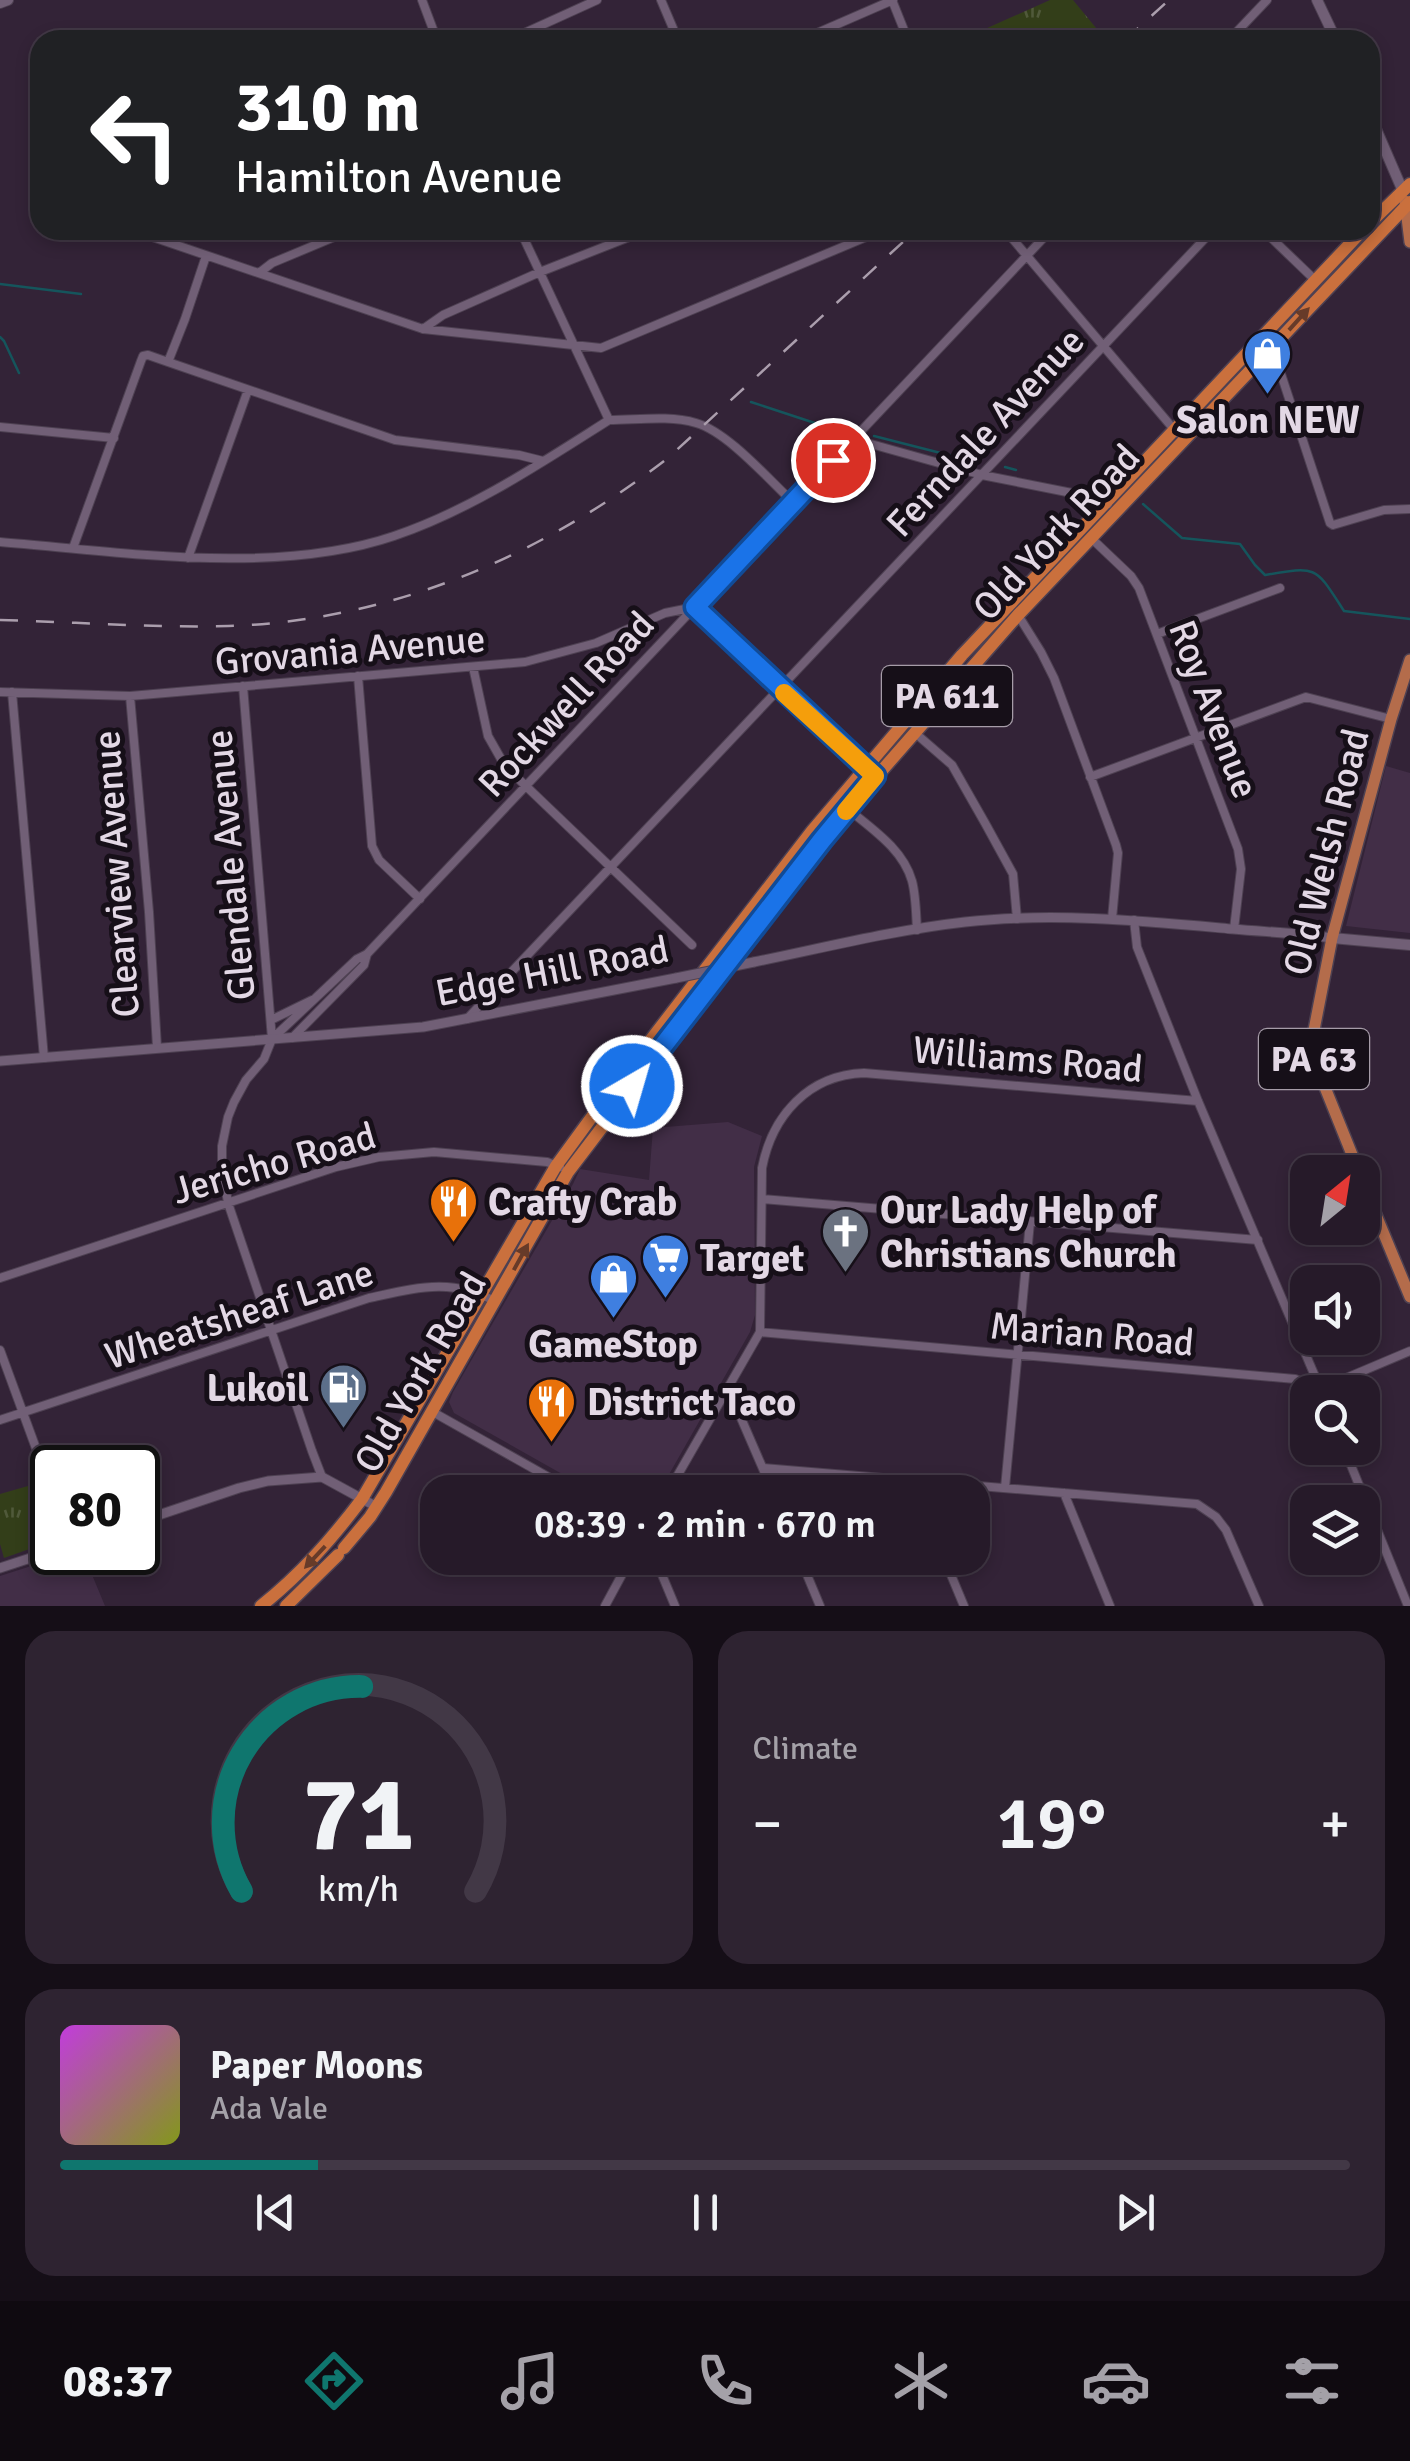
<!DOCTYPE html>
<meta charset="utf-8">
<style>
body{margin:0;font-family:Signika,sans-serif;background:#2e2331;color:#f1f3f6;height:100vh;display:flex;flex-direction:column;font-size:38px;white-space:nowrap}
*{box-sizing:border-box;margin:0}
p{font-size:32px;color:#a4a1a8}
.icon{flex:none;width:55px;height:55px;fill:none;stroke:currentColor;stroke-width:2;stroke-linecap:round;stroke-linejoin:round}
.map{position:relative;height:1606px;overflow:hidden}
.panel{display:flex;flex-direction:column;gap:25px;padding:25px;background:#150e17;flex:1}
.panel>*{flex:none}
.hud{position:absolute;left:30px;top:30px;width:1350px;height:210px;border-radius:30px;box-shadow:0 5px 15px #0003,0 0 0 2px #423846;background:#202124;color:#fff;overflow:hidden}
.needle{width:65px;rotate:30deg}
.fabs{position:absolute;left:1290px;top:1155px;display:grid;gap:20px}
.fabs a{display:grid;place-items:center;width:90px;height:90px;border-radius:20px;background:#261a29;box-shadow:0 5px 15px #0003,0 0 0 2px #423846;font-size:50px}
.speed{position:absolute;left:30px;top:1445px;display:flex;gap:20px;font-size:50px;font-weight:700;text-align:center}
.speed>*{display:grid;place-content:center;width:130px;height:130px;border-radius:50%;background:#261a29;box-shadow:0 5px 15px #0003,0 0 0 2px #423846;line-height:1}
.speed .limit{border:5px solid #111;border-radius:15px;background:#fff;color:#111}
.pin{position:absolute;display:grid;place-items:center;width:85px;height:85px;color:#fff;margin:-42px;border:5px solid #fff;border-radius:50%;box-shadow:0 2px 10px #0007}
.me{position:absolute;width:110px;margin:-55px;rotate:38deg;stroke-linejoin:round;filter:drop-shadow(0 0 8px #0008)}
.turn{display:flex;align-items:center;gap:35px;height:210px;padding:0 40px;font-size:45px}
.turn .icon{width:130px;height:130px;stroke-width:2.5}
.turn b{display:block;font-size:70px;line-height:85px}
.big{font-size:75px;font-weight:600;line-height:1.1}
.panel .widget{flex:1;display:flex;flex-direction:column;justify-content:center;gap:15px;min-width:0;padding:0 35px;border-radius:30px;background:#2e2331}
.panel .dial{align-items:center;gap:0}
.dial svg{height:260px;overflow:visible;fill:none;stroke:#423846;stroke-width:7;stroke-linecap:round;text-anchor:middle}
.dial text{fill:#f1f3f6;stroke:none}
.song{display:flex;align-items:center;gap:30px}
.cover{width:120px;height:120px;border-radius:15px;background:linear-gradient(135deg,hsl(290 70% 55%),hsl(70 70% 35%))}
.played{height:10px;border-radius:5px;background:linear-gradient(90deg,#0f766e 20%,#423846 20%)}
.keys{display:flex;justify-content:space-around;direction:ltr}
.heat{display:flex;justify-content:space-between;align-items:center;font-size:55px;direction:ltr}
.panel .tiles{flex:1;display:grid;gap:25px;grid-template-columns:1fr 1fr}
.widget:last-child{grid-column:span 2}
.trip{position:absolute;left:420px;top:1475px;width:570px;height:100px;border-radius:30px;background:#261a29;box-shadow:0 5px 15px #0003,0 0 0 2px #423846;font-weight:600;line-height:100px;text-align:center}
.tabs{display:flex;height:160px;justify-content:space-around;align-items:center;background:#0f0a10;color:#a4a1a8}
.tabs .icon{width:70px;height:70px}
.tabs .on{color:#0f766e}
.tabs b{font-size:45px;color:#f1f3f6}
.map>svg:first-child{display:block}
</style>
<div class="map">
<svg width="1410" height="1606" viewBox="0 0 1410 1606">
<defs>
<pattern id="park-tufts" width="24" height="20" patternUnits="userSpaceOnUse" patternTransform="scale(2.5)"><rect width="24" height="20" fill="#333e19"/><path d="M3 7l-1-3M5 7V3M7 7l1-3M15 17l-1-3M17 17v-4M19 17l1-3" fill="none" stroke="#50593a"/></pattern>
</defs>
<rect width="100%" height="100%" fill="#332337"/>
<path fill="#422e47" d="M1386,766L1410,773V933L1346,926Z
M728,1122L762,1136L754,1167L755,1315L750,1332L659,1492H594L454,1413L449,1402L453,1392L573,1184L580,1169L649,1180L653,1128Z
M72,1553H83L105,1606H0V1576Z"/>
<path fill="url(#park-tufts)" d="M1050,0H1073L1106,40H968L967,37Z
M42,1482L52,1512V1541L4,1558L0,1544V1494Z"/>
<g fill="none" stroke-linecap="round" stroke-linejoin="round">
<path stroke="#15555c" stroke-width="2.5" d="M0,284L81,294
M0,337L4,341L19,373
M751,402L836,430
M874,436L976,462
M1005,467L1016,470
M1143,504L1182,538L1240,544L1255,565L1265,575C1318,566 1315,566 1344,611L1410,619"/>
<defs>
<path id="minor" d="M422,0L437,40
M661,0L678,40
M892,0L908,40
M509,40L597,0
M801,40L893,0
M1229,40L1267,0
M132,230L423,329L601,348L883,230
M520,230L609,420C637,420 669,415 696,423C728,432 769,480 794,503
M1005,230L1177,433
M1263,230L1315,280
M259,273L272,263L351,230
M423,329L443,315L540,272L647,230
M1266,348L1273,355L1279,368L1330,523L1333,525L1384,510L1410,509
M168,362L395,440L519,455L543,461
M0,427L114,438
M853,439L982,475L1097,498L1108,504
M1090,537L1131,576L1139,588L1238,849L1241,869L1234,929
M0,542C122,552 277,576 394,536C471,510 541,463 609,420
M73,548L141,361L143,356L148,355L168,362L185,319L206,256
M188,558L248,390
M1018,615L1041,652L1054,678L1116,845L1118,853L1112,919
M1157,634L1280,588
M473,667L488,736L505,766L692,945
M358,676L372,846L379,860L420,899
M243,686L272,1039
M0,692L130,696L525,662L596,643L665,613L695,607L868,770
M12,692L44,1058
M130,696L149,912L157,1047
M914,732L952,765L985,823L1013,874L1017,919
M1090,777L1306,697L1391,719
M848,809C872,829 903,849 912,881C916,896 916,914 917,930
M1134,920L1137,947L1198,1101L1320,1388
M467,1019L1213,230
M271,1020L312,1000
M292,1038L364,965L367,954
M762,1199L1258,1240
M0,1278L336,1167L379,1157L434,1152L547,1162L560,1167
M760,1332L1295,1379L1320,1389L1410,1351
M0,1350L52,1492
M728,1388L773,1492
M431,1411L575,1492
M0,1420L369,1298C416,1288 452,1277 496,1302
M1344,1448L1408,1606
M763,1468L1197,1504L1216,1517L1226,1530L1259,1606
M322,1477L312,1451L228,1203L222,1166V1146L228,1117L234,1102L246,1080L264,1059L272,1039L357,959L367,954L1051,230
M1005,1488L1030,1222
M668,1492L760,1332L762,1168C772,1116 808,1075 864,1073L1198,1101
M1064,1493L1110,1606
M655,1558L675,1606
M800,1558L820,1606
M944,1558L964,1606
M605,1606L631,1558"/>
<path id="tertiary" d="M754,962C823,948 894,930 965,922C1054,912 1144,921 1233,929C1265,932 1299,933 1332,938
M0,1061L423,1027L676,978
M138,1522L239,1488L268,1481L322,1477L377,1507
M0,1568L52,1551"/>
<path id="secondary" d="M1317,0L1336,40
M0,3L8,0
M1370,115L1402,189
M1332,938L1410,945"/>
<path id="primary" d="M1405,201L1410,242
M1359,1172L1316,1065L1313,1035L1332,938L1391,719L1410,660
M1362,1181L1410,1297"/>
<path id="trunk" d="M1370,223L1410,184
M344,1548L370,1517L386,1492L568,1172L821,840L1018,615L1410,202
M261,1606C301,1574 331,1540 362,1499L556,1166L602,1103L812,831L962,655L1363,230
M286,1606L338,1555"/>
</defs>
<use href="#minor" stroke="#4e4152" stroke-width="10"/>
<use href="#tertiary" stroke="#4e4152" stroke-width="11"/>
<use href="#secondary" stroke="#4e4152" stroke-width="12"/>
<use href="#primary" stroke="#4e4152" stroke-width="14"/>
<use href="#trunk" stroke="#4e4152" stroke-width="15"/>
<use href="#minor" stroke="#715f76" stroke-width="8"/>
<use href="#tertiary" stroke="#715f76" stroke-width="9"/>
<use href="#secondary" stroke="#715f76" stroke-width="10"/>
<use href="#primary" stroke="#b46c4b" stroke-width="11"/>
<use href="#trunk" stroke="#ca703d" stroke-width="12"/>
<path stroke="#ab9ead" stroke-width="2.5" stroke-dasharray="18 18" stroke-linecap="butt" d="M1125,40L1169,0
M0,620C76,622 152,628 228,626C391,621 541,556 668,458L916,230"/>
<defs>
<path id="tertiary-bridge" d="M676,978L754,962"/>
</defs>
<use href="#tertiary-bridge" stroke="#4e4152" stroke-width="11" stroke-linecap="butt"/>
<use href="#tertiary-bridge" stroke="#715f76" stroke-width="9"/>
</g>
<defs><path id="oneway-solid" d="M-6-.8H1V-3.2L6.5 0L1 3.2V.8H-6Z" transform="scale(2.5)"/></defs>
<g fill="#673b29">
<use href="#oneway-solid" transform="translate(1299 319) rotate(-48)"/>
<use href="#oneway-solid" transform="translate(521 1257) rotate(-61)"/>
<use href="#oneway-solid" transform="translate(315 1557) rotate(133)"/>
</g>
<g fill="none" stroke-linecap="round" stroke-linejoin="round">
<defs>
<path id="route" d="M632,1086L822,840L875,776L695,607L833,460"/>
</defs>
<use href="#route" stroke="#114b97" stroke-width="25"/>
<use href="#route" stroke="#1a73e8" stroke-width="18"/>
<path stroke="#f59e0b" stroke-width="18" d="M784,693L875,776L846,811"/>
</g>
<defs>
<symbol id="shop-pin" viewBox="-11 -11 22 30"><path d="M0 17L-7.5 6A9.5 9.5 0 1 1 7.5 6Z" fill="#3f7fe0" stroke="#160f18"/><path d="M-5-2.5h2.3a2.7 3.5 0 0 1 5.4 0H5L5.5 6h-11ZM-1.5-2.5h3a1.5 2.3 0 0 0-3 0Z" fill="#fff"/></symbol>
<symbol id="restaurant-pin" viewBox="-11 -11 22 30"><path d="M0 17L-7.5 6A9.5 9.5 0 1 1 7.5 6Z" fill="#e8710a" stroke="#160f18"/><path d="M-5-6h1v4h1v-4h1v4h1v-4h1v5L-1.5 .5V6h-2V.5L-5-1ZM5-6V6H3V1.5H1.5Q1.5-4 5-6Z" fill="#fff"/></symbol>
<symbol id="church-pin" viewBox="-11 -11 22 30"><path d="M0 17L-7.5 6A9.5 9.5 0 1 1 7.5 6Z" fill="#6b7280" stroke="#160f18"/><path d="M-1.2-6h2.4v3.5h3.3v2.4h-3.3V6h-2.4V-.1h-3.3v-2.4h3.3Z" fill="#fff"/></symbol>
<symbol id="supermarket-pin" viewBox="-11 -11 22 30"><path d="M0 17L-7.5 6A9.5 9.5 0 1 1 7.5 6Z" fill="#3f7fe0" stroke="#160f18"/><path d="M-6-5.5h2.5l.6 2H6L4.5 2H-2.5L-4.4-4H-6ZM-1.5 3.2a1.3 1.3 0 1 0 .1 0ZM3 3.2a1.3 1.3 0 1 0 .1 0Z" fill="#fff"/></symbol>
<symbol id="fuel-pin" viewBox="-11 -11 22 30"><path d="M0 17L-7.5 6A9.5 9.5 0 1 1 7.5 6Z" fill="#5c6f8a" stroke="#160f18"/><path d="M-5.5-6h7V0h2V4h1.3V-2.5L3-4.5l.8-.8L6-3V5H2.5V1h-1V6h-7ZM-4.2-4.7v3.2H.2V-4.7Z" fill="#fff"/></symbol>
</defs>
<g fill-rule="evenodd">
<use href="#shop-pin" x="1240" y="326" width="55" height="75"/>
<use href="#restaurant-pin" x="426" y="1174" width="55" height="75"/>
<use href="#church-pin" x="818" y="1204" width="55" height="75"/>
<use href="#supermarket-pin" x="638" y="1230" width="55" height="75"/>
<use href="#shop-pin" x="586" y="1250" width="55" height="75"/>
<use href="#fuel-pin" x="316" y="1360" width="55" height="75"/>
<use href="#restaurant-pin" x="524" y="1374" width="55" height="75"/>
</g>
<g text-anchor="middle" stroke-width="10" stroke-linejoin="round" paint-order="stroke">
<g fill="#160f18" stroke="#a69ca8" stroke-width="2.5">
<rect x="882" y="666" width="130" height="60" rx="8"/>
<rect x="1259" y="1029" width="110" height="60" rx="8"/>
</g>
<g font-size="35" font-weight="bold" fill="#e3d8e5">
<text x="947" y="708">PA 611</text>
<text x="1314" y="1071">PA 63</text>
</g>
<g font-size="38" font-weight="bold" fill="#e3d8e5" stroke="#160f18" text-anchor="start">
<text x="1268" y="433" text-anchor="middle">Salon NEW</text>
<text x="488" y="1215">Crafty Crab</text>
<text x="880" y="1223">Our Lady Help of<tspan x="880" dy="44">Christians Church</tspan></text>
<text x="700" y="1271">Target</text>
<text x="613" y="1357" text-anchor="middle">GameStop</text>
<text x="309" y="1401" text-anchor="end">Lukoil</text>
<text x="587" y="1415">District Taco</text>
</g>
<g font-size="38" fill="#e3d8e5" stroke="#160f18">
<text transform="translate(985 432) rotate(-47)" y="13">Ferndale Avenue</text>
<text transform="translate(1056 532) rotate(-47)" y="13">Old York Road</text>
<text transform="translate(350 650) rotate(-5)" y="13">Grovania Avenue</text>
<text transform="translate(566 704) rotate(-47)" y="13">Rockwell Road</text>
<text transform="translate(1214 709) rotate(69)" y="13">Roy Avenue</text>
<text transform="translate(1326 852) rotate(-76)" y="13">Old Welsh Road</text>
<text transform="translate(230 865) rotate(-95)" y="13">Glendale Avenue</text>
<text transform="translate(116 874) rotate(-94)" y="13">Clearview Avenue</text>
<text transform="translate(552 971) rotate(-11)" y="13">Edge Hill Road</text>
<text transform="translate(1028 1059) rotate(5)" y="13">Williams Road</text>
<text transform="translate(274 1163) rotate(-16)" y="13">Jericho Road</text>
<text transform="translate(239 1314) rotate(-18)" y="13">Wheatsheaf Lane</text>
<text transform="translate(1092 1334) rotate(5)" y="13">Marian Road</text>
<text transform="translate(420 1372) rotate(-60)" y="13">Old York Road</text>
</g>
</g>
</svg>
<div class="fabs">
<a><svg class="needle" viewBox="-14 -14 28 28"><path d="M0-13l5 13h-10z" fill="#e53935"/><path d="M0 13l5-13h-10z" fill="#a4a1a8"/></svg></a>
<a><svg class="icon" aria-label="sound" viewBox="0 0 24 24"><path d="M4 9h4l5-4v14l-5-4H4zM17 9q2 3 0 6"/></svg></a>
<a><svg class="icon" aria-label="search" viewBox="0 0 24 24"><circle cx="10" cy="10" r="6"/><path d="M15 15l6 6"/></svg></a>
<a><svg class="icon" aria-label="layers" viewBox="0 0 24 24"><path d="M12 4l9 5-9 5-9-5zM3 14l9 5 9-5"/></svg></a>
</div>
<div class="speed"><div class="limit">80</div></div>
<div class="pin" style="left:833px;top:460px;background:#d93025"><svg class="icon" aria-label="arrive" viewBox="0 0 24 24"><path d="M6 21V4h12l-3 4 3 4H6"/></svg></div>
<svg class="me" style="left:632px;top:1086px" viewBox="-20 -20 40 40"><circle r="17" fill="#1a73e8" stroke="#fff" stroke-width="3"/><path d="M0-11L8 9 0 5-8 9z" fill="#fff"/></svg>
<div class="trip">08:39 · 2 min · 670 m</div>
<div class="hud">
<div class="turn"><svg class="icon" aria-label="left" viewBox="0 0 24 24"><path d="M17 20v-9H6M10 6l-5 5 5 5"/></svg><div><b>310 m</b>Hamilton Avenue</div></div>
</div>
</div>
<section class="panel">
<div class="tiles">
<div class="widget dial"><svg viewBox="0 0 100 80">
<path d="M14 69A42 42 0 1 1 86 69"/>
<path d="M14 69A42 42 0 0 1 51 6" stroke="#0f766e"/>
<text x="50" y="56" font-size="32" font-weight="700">71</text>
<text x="50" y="72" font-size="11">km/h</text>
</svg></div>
<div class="widget"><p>Climate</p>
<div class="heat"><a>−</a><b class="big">19°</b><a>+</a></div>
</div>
<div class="widget">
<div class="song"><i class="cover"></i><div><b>Paper Moons</b><p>Ada Vale</p></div></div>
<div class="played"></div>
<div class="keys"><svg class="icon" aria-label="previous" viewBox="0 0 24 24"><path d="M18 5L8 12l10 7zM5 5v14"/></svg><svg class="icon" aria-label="pause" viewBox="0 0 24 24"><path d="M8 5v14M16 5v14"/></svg><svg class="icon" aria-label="next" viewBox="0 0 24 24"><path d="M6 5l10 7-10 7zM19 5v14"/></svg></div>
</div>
</div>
</section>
<nav class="tabs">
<b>08:37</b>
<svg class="icon on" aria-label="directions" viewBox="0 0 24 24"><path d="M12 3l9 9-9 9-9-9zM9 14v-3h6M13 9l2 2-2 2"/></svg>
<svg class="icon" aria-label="music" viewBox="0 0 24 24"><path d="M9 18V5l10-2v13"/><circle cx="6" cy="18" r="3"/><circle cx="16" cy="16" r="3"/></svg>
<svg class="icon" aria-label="phone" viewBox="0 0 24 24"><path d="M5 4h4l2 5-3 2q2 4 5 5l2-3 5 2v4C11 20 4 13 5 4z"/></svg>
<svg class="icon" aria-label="climate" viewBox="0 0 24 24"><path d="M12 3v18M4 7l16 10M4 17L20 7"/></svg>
<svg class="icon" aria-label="car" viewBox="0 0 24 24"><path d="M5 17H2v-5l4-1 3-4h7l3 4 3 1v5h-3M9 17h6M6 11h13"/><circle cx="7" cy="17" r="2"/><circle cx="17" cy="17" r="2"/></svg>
<svg class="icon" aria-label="filters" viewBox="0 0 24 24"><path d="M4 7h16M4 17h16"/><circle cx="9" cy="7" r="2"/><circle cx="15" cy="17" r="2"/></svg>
</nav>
